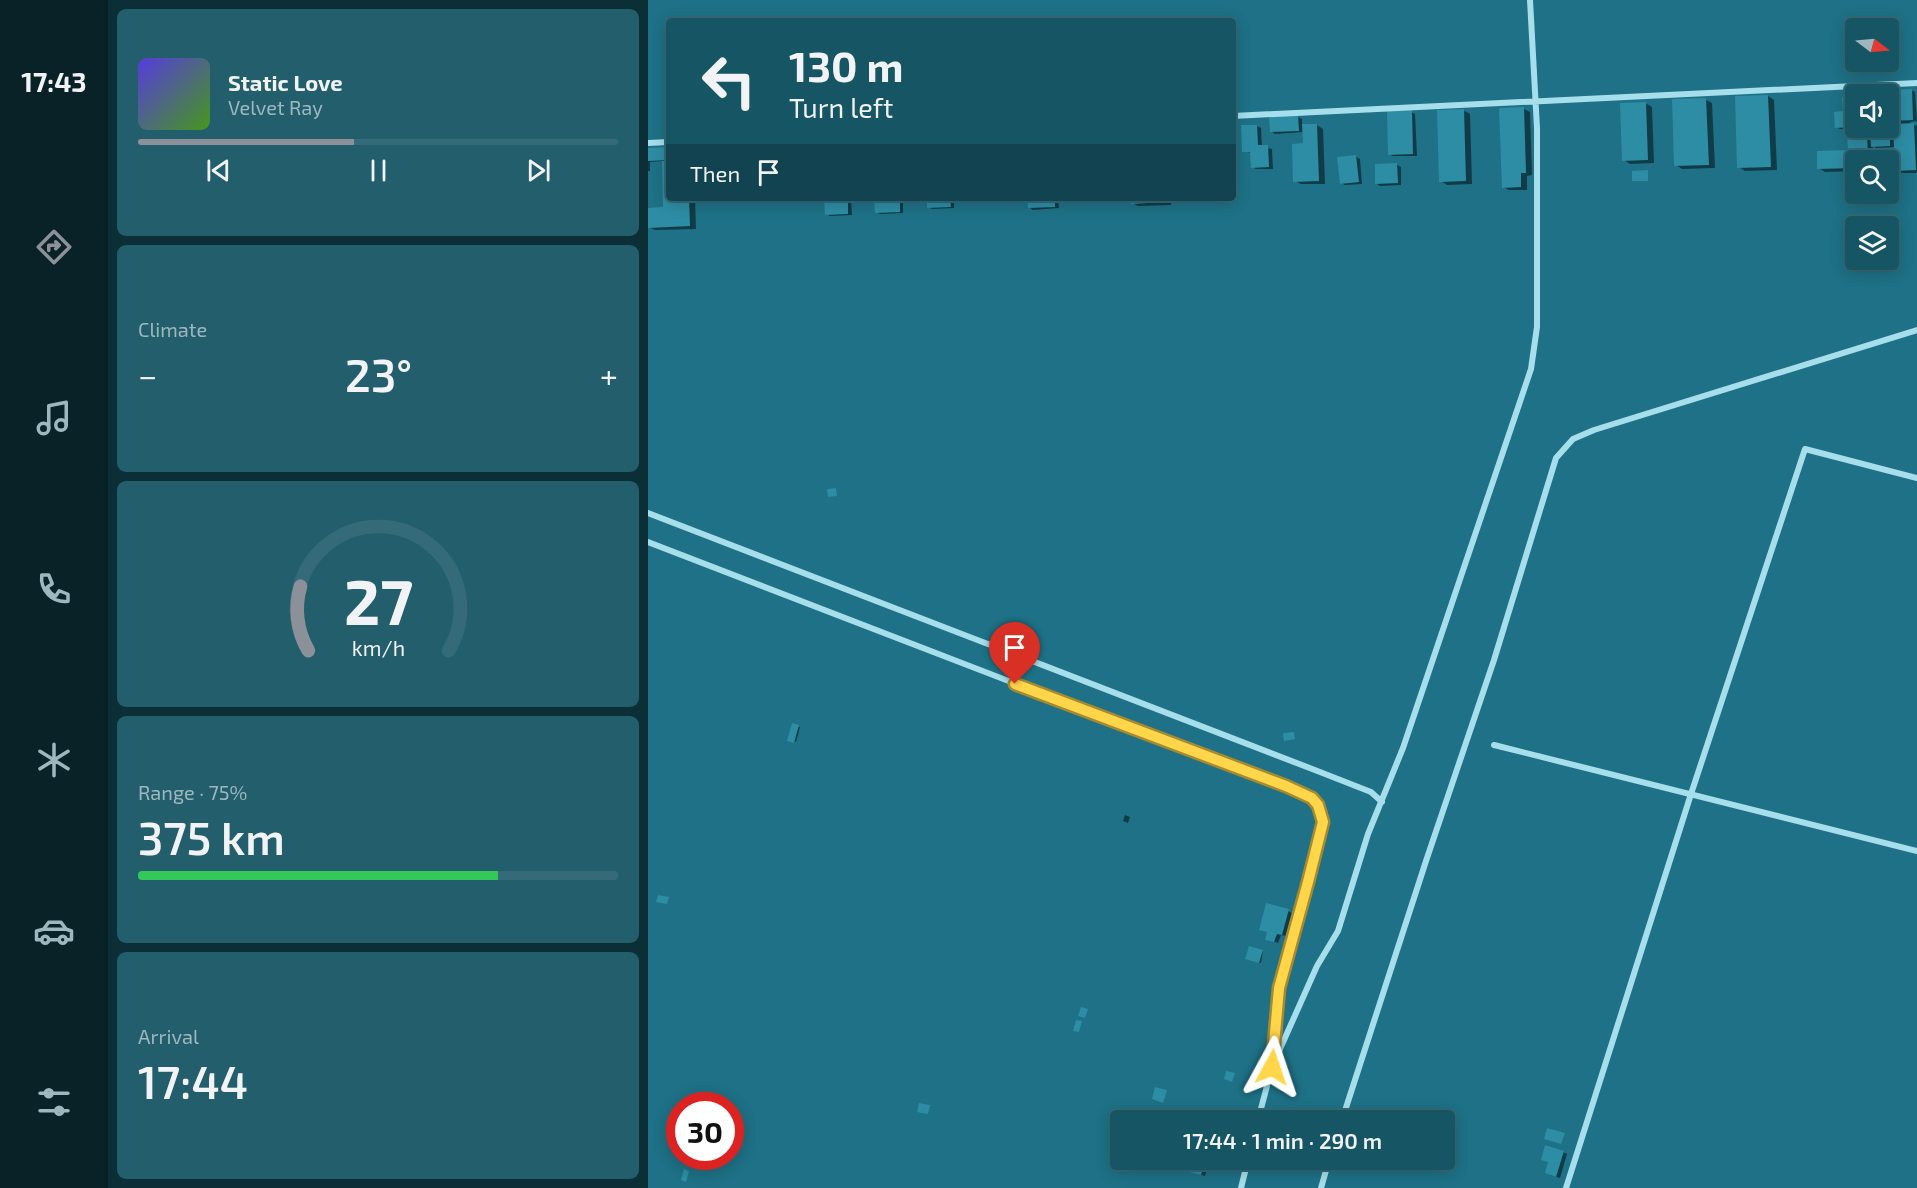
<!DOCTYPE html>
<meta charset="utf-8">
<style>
body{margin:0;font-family:"Exo 2",sans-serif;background:#235e6d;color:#f1f3f6;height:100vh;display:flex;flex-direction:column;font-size:22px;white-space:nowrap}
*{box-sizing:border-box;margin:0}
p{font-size:20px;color:#9eb7bf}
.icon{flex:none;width:33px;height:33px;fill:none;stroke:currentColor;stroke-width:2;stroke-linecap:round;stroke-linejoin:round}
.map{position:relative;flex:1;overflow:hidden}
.panel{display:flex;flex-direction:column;gap:9px;padding:9px;background:#0c2f37;width:540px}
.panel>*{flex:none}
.hud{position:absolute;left:18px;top:18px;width:570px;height:183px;border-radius:6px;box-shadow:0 3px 15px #0003,0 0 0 2px #356b78;background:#165564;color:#f1f3f6;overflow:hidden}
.needle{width:39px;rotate:106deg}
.buttons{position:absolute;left:1197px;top:18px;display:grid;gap:12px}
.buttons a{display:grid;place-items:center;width:54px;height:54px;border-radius:6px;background:#165564;box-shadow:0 3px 15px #0003,0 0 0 2px #356b78;font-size:30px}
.speed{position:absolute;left:18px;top:1092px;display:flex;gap:12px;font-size:30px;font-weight:700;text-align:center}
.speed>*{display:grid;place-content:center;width:78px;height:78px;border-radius:50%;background:#165564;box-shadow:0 3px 15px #0003,0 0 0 2px #356b78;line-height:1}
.speed .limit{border:9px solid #d22;background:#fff;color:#111}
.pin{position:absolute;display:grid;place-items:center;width:51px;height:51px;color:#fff;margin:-62px -26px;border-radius:50% 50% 50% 0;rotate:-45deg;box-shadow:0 0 6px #0007}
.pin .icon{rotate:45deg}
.me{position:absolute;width:66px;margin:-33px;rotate:5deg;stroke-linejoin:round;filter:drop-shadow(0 0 4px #0008)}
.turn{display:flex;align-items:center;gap:21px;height:126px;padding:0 24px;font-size:27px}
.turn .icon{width:78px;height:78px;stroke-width:2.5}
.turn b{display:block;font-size:42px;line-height:51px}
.then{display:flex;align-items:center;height:57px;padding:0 24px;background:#0003;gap:12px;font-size:22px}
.big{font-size:45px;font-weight:600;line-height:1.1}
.panel .widget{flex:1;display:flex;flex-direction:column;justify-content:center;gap:9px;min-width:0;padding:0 21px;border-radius:9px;background:#235e6d}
.panel .dial{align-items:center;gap:0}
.dial svg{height:156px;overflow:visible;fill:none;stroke:#356b78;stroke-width:7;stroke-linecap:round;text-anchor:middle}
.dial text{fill:#f1f3f6;stroke:none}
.song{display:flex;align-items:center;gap:18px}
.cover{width:72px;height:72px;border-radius:9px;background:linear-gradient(135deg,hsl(250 70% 55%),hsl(100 70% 35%))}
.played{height:6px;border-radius:3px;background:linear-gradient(90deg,#8c9099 45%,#356b78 45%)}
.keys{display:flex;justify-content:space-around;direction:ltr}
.heat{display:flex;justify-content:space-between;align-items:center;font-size:33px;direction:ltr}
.charge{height:9px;border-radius:4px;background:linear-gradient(90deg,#34c759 75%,#356b78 0)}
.trip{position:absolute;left:462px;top:1110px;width:345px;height:60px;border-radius:6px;background:#165564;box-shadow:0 3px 15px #0003,0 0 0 2px #356b78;font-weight:600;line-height:60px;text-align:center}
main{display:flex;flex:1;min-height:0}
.tab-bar{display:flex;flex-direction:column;width:108px;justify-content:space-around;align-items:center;background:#092228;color:#9eb7bf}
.tab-bar .icon{width:42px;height:42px}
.tab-bar .active{color:#8c9099}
.tab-bar b{font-size:27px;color:#f1f3f6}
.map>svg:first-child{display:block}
</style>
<main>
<nav class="tab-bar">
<b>17:43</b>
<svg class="icon active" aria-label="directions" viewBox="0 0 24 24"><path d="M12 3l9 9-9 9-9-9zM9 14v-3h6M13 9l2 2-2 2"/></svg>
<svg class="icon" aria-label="music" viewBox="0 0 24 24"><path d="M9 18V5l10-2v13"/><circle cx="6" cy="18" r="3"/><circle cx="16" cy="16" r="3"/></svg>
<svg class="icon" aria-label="phone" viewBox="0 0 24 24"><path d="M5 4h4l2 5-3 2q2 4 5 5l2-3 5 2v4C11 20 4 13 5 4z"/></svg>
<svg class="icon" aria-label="climate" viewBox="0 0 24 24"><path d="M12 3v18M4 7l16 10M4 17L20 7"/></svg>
<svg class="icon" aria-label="car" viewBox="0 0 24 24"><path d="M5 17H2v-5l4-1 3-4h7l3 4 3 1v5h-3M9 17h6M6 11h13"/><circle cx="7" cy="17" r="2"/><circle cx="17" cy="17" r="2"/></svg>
<svg class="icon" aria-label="filters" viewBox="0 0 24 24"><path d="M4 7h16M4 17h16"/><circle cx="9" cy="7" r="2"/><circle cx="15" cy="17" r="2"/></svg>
</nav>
<section class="panel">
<div class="widget">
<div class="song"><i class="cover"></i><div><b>Static Love</b><p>Velvet Ray</p></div></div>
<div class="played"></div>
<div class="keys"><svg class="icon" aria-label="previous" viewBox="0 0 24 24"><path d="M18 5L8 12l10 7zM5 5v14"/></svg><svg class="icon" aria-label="pause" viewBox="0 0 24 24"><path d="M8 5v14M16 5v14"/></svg><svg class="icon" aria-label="next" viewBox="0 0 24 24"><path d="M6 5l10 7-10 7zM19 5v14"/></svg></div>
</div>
<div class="widget"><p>Climate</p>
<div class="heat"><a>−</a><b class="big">23°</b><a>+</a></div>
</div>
<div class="widget dial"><svg viewBox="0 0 100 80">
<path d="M14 69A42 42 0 1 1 86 69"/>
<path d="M14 69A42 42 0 0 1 10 36" stroke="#8c9099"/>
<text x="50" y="56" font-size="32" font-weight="700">27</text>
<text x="50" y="72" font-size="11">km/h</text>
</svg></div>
<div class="widget"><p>Range · 75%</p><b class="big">375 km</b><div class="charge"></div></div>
<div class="widget"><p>Arrival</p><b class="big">17:44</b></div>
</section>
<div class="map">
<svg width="1269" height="1188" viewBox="0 0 1269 1188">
<rect width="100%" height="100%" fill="#1e7186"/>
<path fill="#0007" d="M1263,90L1267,92L1269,121L1261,122L1269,126V173H1254L1248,170L1247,147L1228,148L1225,146L1226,160H1208V171L1177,172L1171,168L1201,151L1200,129H1192L1188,127L1208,98V128H1218H1214L1224,134L1241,133L1247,137L1252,125L1245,120Z
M1120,96L1126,100L1129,170L1097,171L1091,167Z
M1058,100L1064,103L1067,168L1034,169L1028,165Z
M997,103L1004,107L1006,163L982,164L976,160Z
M876,109L882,112L884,175L879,176V190H861L855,187Z
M815,110L822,114L824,184L799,185L793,181Z
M763,112L767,114L769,156H745L741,154Z
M650,117L654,119V126L669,125L675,129L677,184H653L647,181L656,145V132L627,134L623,131Z
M609,126L613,128L614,147L624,149L625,169H608L604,167V153L595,151Z
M585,129L586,160H585Z
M21,149V198H47L48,229L7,230L0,227V209H17L15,161L2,162V171H0V150Z
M708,157L712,159L714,184L697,185L693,183Z
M749,165L753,167V185L732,186L729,184Z
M67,198H95V201L73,202Z
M178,198H203L204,215L182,216L178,214Z
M228,198H255V213L232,214L228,212Z
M280,198H306V208L284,209L281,207Z
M381,198H410L411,208L385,210L381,207Z
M484,198H523V205L490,206L484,203Z
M145,725L152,727L148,742L142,741Z
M477,815L482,817L480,823L475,821Z
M640,911L644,913L638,936L633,935L630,943L619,939Z
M615,951L613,963L600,959Z
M915,1152L919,1154L912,1178L902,1175V1162L894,1159Z
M535,1160L562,1161L557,1176L532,1168Z"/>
<path fill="#2d8da4" d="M1264,89L1265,120L1243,121L1241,90Z
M1120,95L1123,167L1089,168L1087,96Z
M1208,96V127L1187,128L1186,112L1195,111L1194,97Z
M1058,98L1061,165L1026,166L1024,99Z
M998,102L1000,160L974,161L972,103Z
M876,107L878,173H873V187L854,188L851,108Z
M816,109L818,181L791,182L789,110Z
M764,110L765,154L740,155L739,111Z
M650,115L651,131L622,132L621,116Z
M1266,123L1268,170L1247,171L1245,124Z
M654,124H669L671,181L645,182L644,144L655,143Z
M593,125H609L610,145H620L621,167L603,168L602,152H594Z
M1219,129L1220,160H1208V168L1169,169V151L1200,150L1199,130Z
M1242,132V146L1223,147L1222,133Z
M21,147V160L0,161V148Z
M708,155L711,182L692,184L689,157Z
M14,161H21V198H41L42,226L0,228V208L15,207Z
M749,163L750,183L727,184V164Z
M1000,170V181H984V171Z
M176,198H200V214L177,215Z
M226,198H252V212L227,213Z
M279,198H302L303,207L279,208Z
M379,198H407V207L380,208Z
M482,198H517V202L483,204Z
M188,488L189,496L180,497L179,489Z
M144,723L151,725L146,743L139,741Z
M646,732L647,739L636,741L635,733Z
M10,895L21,897L19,904L8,902Z
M618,903L641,909L634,935L629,934L626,942L617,940L619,932L611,930Z
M601,946L615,950L611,963L597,959Z
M433,1007L440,1009L437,1018L430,1016Z
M428,1020L434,1021L431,1032L425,1031Z
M578,1071L587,1073L584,1082L576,1079Z
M507,1087L519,1090L515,1103L504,1099Z
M271,1103L282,1105L280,1114L269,1112Z
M899,1128L917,1133L913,1144L896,1139Z
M897,1145L916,1151L908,1177L897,1173L900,1162L893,1160Z
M533,1160H558L553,1175L530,1169Z
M36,1169L41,1171L38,1182L33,1180Z"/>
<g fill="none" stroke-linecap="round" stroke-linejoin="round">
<path stroke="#a6deeb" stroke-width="6" d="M585,116L1269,83
M0,143L21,142
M0,513L672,772L723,792L734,802
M0,542L664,798L670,805L675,822L660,882L631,988L625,1061
M846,745L1269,851
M610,1120L624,1067L669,966L690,931L720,834L755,748L883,369L889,327V128L882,0
M694,1120L778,861L846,660L908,458L925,439L946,430L1269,330
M593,1188L600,1160
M673,1188L681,1160
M918,1188L1043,794L1157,449L1269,478"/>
</g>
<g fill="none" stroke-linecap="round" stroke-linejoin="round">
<defs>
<path id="route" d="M367,684L638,786L664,798L670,805L675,822L660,882L631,988L624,1067"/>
</defs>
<use href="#route" stroke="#a68a30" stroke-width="15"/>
<use href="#route" stroke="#ffd54a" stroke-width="10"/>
</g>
</svg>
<div class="buttons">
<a><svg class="needle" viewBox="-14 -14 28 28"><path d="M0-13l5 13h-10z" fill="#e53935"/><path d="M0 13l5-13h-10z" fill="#9eb7bf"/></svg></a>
<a><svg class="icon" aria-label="sound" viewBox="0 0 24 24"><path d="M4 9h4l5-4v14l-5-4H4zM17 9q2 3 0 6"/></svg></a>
<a><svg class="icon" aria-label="search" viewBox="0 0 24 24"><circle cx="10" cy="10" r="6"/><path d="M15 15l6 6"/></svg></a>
<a><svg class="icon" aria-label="layers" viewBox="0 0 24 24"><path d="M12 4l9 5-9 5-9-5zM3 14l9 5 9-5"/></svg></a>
</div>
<div class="speed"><div class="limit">30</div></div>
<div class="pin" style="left:367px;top:684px;background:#d93025"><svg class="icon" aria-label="arrive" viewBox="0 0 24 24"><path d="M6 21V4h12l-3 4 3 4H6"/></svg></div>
<svg class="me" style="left:624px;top:1067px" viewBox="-20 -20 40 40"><path d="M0-17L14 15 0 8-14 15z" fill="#ffd54a" stroke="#fff" stroke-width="4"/></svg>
<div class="trip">17:44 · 1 min · 290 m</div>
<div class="hud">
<div class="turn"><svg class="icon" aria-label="left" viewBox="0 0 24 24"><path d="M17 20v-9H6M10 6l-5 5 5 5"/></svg><div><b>130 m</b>Turn left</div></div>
<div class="then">Then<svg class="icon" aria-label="arrive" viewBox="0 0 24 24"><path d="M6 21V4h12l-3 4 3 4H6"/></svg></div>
</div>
</div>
</main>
